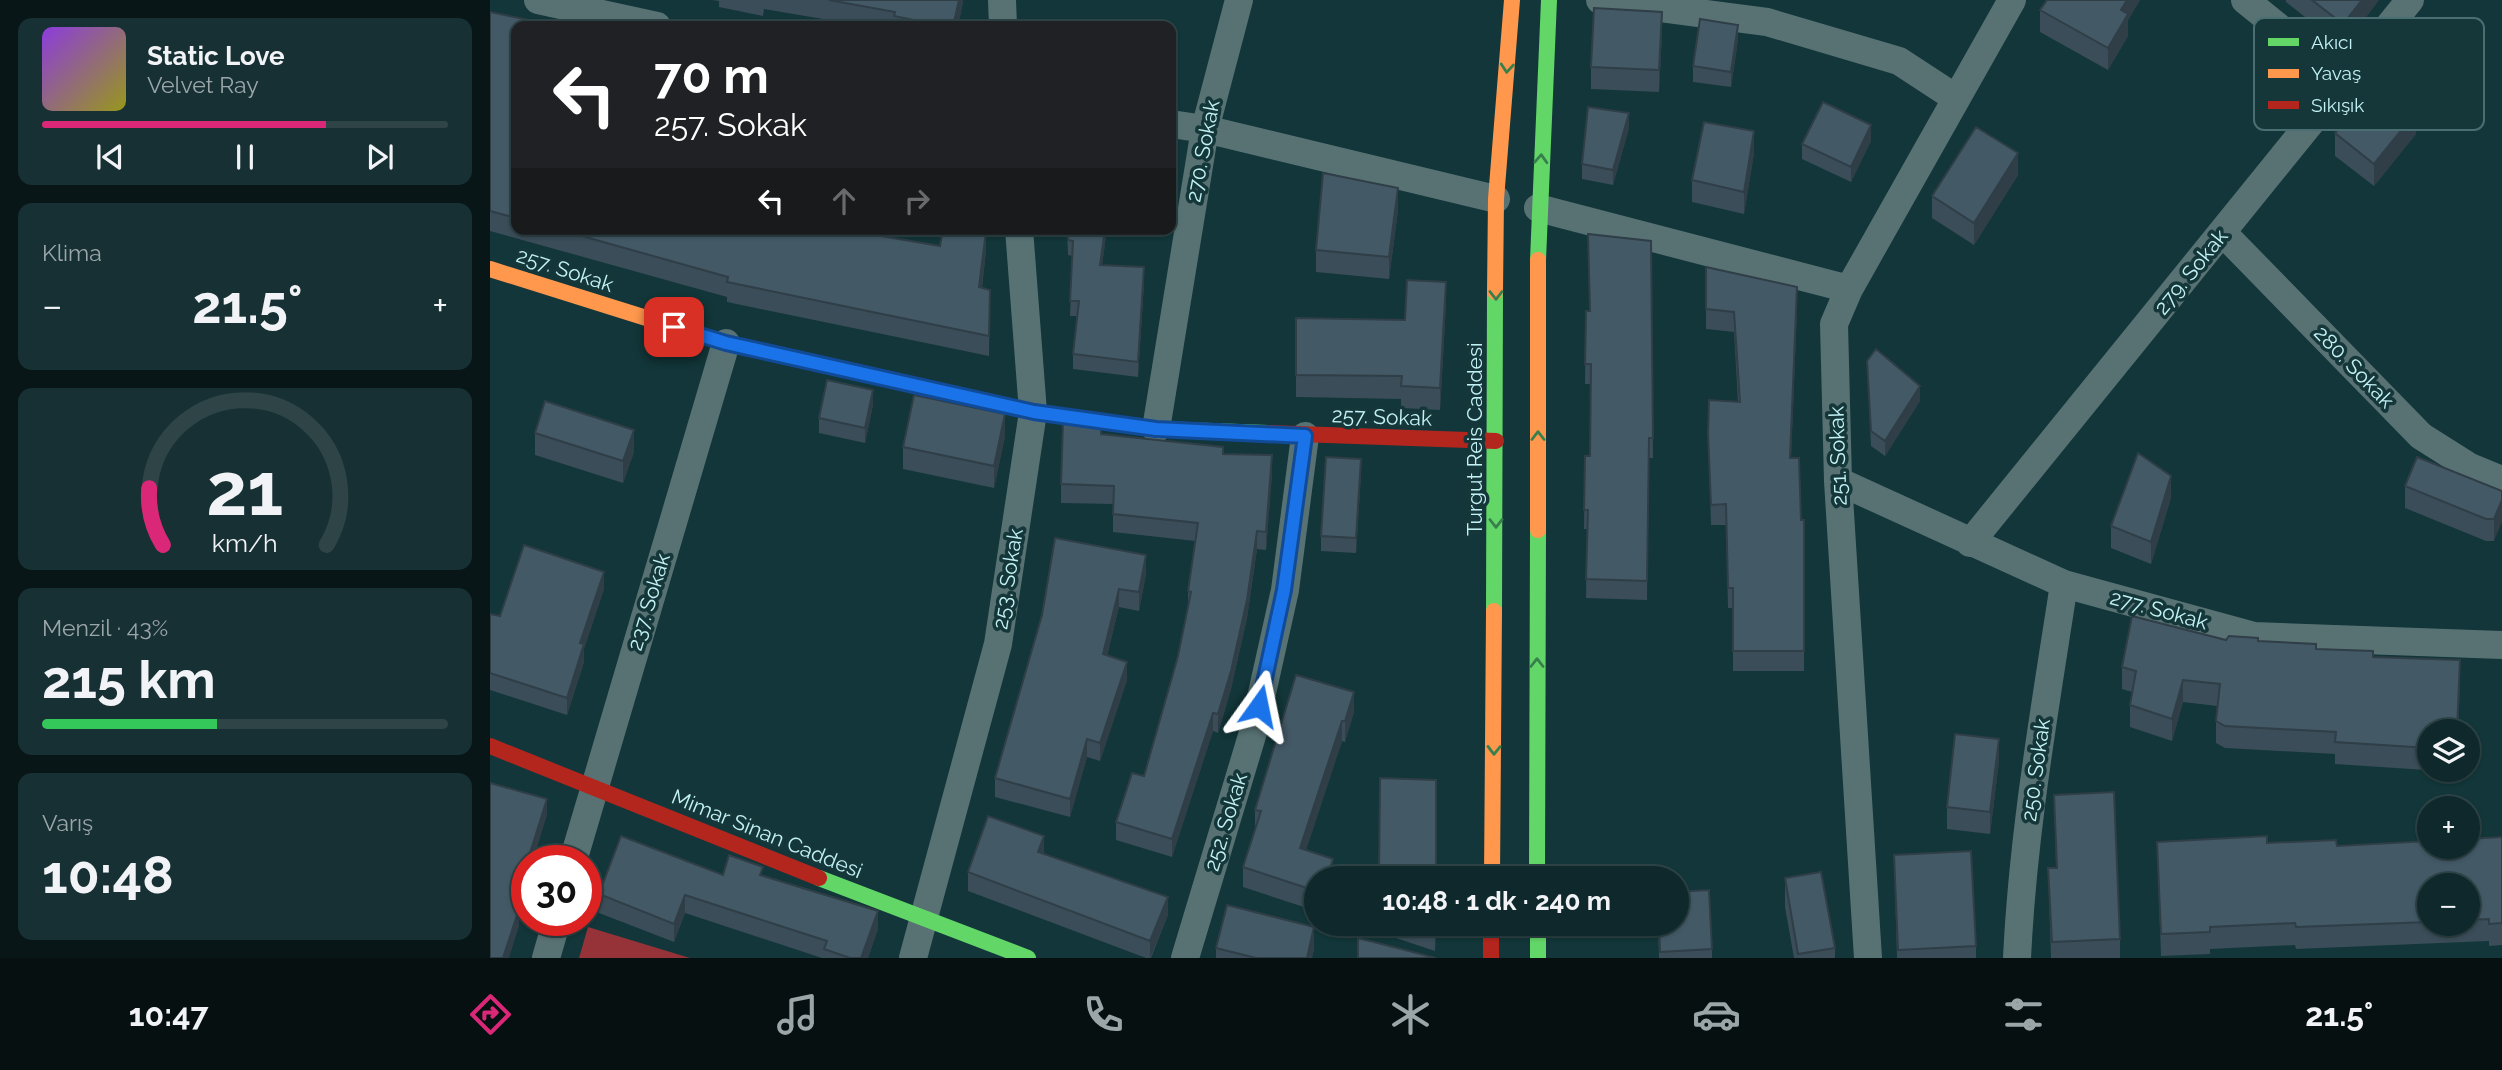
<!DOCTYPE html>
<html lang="tr">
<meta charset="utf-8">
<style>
body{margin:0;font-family:Raleway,sans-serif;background:#173033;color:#f1f3f6;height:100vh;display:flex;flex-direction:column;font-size:26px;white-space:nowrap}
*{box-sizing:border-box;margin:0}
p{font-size:23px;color:#9ba6a9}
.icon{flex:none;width:38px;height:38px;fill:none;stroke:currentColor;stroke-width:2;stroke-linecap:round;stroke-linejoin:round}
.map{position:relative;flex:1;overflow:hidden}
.side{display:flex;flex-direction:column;gap:18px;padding:18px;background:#081618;width:490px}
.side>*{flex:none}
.top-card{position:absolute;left:21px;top:21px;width:665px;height:214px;border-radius:14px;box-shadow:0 2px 5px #0004,0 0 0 2px #2e4447;background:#202124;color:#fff;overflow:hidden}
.buttons{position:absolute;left:1927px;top:719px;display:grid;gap:14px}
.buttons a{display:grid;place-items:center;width:63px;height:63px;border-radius:50%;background:#0e282b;box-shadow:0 2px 5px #0004,0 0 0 2px #2e4447;font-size:35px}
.speed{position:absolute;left:21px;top:845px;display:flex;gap:14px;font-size:35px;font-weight:700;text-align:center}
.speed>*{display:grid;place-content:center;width:91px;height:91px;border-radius:50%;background:#0e282b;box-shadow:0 2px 5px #0004,0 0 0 2px #2e4447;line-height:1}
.speed .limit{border:10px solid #d22;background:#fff;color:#111}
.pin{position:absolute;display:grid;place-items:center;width:60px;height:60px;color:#fff;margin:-30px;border-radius:14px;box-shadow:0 4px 10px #0006}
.me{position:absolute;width:77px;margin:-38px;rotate:12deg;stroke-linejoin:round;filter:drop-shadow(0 0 5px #0008)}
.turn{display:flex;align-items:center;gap:24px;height:147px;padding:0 28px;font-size:32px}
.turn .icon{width:91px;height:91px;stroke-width:2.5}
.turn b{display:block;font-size:49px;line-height:60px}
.lanes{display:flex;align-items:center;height:66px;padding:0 28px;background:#0003;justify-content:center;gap:35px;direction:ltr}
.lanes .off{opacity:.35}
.big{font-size:52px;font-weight:700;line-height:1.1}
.side .tile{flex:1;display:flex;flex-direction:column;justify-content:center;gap:10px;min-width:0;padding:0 24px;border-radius:14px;background:#173033}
.side .dial{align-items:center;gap:0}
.dial svg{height:182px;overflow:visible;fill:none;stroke:#2e4447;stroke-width:7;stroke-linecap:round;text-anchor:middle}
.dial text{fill:#f1f3f6;stroke:none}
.song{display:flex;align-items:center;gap:21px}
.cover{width:84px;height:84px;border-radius:10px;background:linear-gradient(135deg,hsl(270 70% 55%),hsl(60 70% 35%))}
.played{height:7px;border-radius:4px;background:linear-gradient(90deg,#db2777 70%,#2e4447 70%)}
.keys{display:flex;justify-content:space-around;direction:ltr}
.heat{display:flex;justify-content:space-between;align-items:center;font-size:38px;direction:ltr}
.charge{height:10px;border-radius:5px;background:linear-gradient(90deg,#34c759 43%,#2e4447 0)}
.trip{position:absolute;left:814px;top:866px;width:385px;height:70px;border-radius:35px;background:#0e282b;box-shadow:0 2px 5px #0004,0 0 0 2px #2e4447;font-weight:700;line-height:70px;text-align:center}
.menu{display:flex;height:112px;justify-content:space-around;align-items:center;background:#061011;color:#9ba6a9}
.menu .icon{width:49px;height:49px}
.menu .on{color:#db2777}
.menu b{font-size:32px;color:#f1f3f6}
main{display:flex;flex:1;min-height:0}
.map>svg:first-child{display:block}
</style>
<main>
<section class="side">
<div class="tile">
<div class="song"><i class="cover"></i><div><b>Static Love</b><p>Velvet Ray</p></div></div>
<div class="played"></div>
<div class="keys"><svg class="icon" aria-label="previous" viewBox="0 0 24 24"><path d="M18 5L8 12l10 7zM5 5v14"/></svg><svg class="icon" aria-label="pause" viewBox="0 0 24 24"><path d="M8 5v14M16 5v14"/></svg><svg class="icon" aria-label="next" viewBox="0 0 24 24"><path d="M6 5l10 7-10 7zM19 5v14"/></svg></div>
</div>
<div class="tile"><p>Klima</p>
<div class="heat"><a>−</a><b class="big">21.5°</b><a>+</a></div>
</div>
<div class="tile dial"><svg viewBox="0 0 100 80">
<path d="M14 69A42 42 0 1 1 86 69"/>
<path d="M14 69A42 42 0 0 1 8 44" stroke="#db2777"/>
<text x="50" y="56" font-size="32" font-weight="700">21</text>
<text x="50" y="72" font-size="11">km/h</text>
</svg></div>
<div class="tile"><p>Menzil · 43%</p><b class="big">215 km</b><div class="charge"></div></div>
<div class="tile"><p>Varış</p><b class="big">10:48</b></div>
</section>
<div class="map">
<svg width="2012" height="958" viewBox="0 0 2012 958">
<rect width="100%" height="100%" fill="#123639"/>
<path fill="#953338" d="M98,927L200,958H89Z"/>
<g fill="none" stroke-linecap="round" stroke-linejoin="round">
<path stroke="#587274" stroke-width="28" d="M48,0L167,26
M512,0L513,26
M1110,0L1277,22L1409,61L1464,97
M1755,0L1854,80
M681,124L715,129L1006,199
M1048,208L1359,289
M1733,233L1931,436L1980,467L2012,480
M666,429L715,129L749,0
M1348,481L1574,584L1764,636L2012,645
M1480,543L1920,0
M83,861L236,343
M56,958L67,920
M423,958L508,644L543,412L529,229
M695,958L764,729L795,590L815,436
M1378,958L1348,481L1344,324L1359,289L1522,0
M1527,958C1533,832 1555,708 1574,584"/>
<path stroke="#63d668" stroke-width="16" d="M1048,260L1059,0
M299,357L543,412L666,429L778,433
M1004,611L1005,292
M329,878L538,958
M1047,878L1048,530
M1048,924V958"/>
<path stroke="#ff974d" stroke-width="16" d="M0,269L236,343L299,357
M1005,292L1006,199L1022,0
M1048,530V260
M1002,878L1004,611"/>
<path stroke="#b3261e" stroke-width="16" d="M778,433L1006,441
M0,746L329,878
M1001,924V958"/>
</g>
<path fill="#3a4d58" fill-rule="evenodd" d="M222,0H473V2L468,26H374L274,9L273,16L229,7V1Z
M1557,0H1650L1638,20V36L1618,70L1550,32V10Z
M1796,0H1889L1853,47L1796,2Z
M0,12L26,26V229H360V231L450,246L496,251L492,288L500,290L499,356L237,302V297L0,231Z
M1172,34L1169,92L1101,89V67Z
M1248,40L1241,87L1203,82V66Z
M1139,128L1123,185L1092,179V164Z
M1845,133L1926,134L1884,186L1845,156Z
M1381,141L1361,182L1312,159V144Z
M1264,153L1254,214L1202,202V180Z
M1528,175L1484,245L1442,218V196Z
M908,210L899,279L826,272V250Z
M577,229H617L612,265L654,282L648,377L583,369V354L587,316H580L582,256L578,255Z
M1161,241L1163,458H1159L1157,600L1096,598L1097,529H1094L1095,456H1100V384H1095L1096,311H1099Z
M1216,267L1307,308L1301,458L1311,520H1314V671H1243V608H1238L1236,525H1221L1218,434L1248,402L1244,332L1216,329Z
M956,304L950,410L911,408V399L806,397V318L915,320Z
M1377,361L1430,401L1395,456L1381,446Z
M383,405L375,443L329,433V418Z
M45,433L144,452L133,483L45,455Z
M611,434L733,454L782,474L776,550L767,549L757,618L741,689L728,733L723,731L682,857L626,840V822L654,776L688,656L698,609V591L705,541L623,532V504L571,503V484Z
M515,436L504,488L413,469V447Z
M871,474L866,553L831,551V536Z
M1915,486L2012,491L2004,541H1996L1915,508Z
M1681,498L1661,564L1621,548V526Z
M656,574L649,611L629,607L617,656L637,680L610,761L597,757L580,817L505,797V778L552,615Z
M114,589L94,649V662L77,715L0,690V614L10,616Z
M1736,640L1768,641L1883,657L1970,682L1968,732H1939V770H1966V772L1845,764V754L1735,748L1726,743V721L1727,706L1693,702L1682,741L1640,727V705L1642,692L1632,689V667Z
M806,675L864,712L855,742L852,741L816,850L843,878H826V911L753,887V867L765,829V810Z
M1509,761L1500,834L1457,829V807Z
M1564,795L1630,939V958H1561L1558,868H1566Z
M2012,837V945L1999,946V941L1806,949L1805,945L1720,949V954L1671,956L1667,842L1777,843L1847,846ZM1939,886H1978V924H1939Z
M1404,855L1486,946V958H1407Z
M478,872L678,915L661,958H656L478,891Z
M233,875L273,876L388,929L378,958H332L195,913L184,942L109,913V894Z
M1295,878L1345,948V958H1304L1295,907Z
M888,924H946L945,951L888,932Z
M1168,924H1186L1222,949V958H1169Z
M726,948L824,949L822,958H726Z"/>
<path fill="#2f3e47" d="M469,0H473V2L468,26H463Z
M1637,0H1650L1638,20V36L1618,70V48L1631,10Z
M1872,0H1889L1853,47V24Z
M1172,12V34L1169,92V70Z
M1248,25V40L1241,87V72Z
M1926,112V134L1884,186V164Z
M1139,113V128L1123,185V170Z
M1381,125V141L1361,182V167Z
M1264,131V153L1254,214V192Z
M1528,153V175L1484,245V223Z
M908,188V210L899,279V257Z
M615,229H617L610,280V265Z
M496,231V251L489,307V287Z
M654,267V282L648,377V362Z
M956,282V304L950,410V388Z
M1307,287V308L1300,478V458Z
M1430,386V401L1395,456V441Z
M383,390V405L375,443V428Z
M515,414V436L504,488V466Z
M144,430V452L133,483V461Z
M782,455V474L776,550V532Z
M871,459V474L866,553V538Z
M1681,476V498L1661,564V542Z
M2012,500V522L2004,541V519Z
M767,531V549L757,618L741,689L728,733V714Z
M656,555V574L649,611V592Z
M114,572V589L94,649V662L77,715V698L90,643Z
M629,589V607L613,673V654Z
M1970,660L1968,732H1967Z
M637,662V680L610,761V743Z
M1693,680V702L1682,741V719Z
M864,692V712L855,742V721Z
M723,713V731L682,857V839Z
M852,721V741L810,869V848Z
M597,739V757L580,817V799Z
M1509,739V761L1500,834V812Z
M57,799V815L43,861H38Z
M554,836V854L548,852Z
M843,859V878H837Z
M37,864V880L23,924V907Z
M195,895V913L184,942V924Z
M678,897V915L660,958V941Z
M29,909V926L19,958H13Z
M388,911V929L378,958H371Z
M824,927V949L822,958H817Z"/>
<path fill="#435966" stroke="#2f3e47" stroke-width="2" d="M339,0H469L463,26H453L404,16L405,12Z
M1557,0H1637L1631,10L1638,14L1618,48L1550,10Z
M1822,0H1872L1853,24Z
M1104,8L1172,12L1169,70L1101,67Z
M0,12L68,26H26V218L0,211Z
M1210,19L1248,25L1241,72L1203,66Z
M1887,81L1926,112L1884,164L1845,133Z
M1333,102L1381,125L1361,167L1312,144Z
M1098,107L1139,113L1123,170L1092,164Z
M1214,122L1264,131L1254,192L1202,180Z
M1486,127L1528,153L1484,223L1442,196Z
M833,173L908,188L899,257L826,250Z
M67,229H358L357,230L450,246L453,229H487L496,231L489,287L500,290L499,336L237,282L238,277Z
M578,229H615L610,265L654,267L648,362L583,354L589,301H580L583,241L578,240Z
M1098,234L1161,241L1163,438H1159L1157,581L1096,579L1098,510H1094L1095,456H1100L1101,364H1095L1096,311H1100Z
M1216,267L1307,287L1300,458H1309L1311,520H1314V651H1243V588H1238L1236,504L1221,505L1218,434L1219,400L1250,402L1244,312L1216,309Z
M917,280L956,282L950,388L911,386L912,376L806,375V318L915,320Z
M1386,349L1430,386L1395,441L1381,431L1377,361Z
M337,380L383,390L375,428L329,418Z
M424,395L515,414L504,466L413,447Z
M55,401L144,430L133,461L45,433Z
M573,423L611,425V434L733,447V454L782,455L776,532L767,531L757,600L741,671L728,714L723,713L682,839L626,822L642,773L654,776L688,656L701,592L698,591L708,523L623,514L624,486L571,484Z
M1648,453L1681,476L1661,542L1621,526Z
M836,457L871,459L866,538L831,536Z
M1927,457L2012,491V500L2004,519H1996L1915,486Z
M565,538L656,555L649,592L629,589L613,654L637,662L610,743L597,739L580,799L505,778L552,615Z
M34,545L114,572L90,643L94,644L77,698L0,673V614L10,616Z
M1642,616L1736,640L1739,636L1768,638V641L1826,644V649L1883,651V657L1970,660L1967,732H1939V748L1845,742L1846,732L1735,726L1726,721L1730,684L1693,680L1682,719L1640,705L1646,671L1632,667Z
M806,675L864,692L855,721H852L810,848L843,859L837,878H826V891L753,867L771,811L765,810Z
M1465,734L1509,739L1500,812L1457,807Z
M890,778L946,780V878H889Z
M0,783L57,799L23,907L29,909L13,958H0Z
M1624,792L1630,939L1562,942L1558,868H1567L1564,795Z
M498,816L554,836L548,852L678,897L660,941L478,872Z
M131,836L233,875L239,855L273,867L270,875L388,911L371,958H360L334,949L337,941L195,895L184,924L109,894Z
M1777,836V843L1846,840L1847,846L1939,841V847H1978V839L2012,837V923L1999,924V919L1978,920V886H1939V922L1806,927L1805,923L1720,927V932L1671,934L1667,842Z
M1481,851L1486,946L1408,950L1404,855Z
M1331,872L1345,948L1308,954L1295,878Z
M1219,890L1222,949L1170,952L1169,924H1186V892Z
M737,905L824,927L817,958H766L726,948Z
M930,924H945V929Z
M868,938L946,958H868Z"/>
<defs><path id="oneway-chevron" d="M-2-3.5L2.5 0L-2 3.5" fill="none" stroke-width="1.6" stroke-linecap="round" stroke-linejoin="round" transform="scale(1.75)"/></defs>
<g stroke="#387f4e">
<use href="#oneway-chevron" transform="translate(1017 68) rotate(95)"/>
<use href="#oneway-chevron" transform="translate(1051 159) rotate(-87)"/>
<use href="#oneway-chevron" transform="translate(1006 295) rotate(90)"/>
<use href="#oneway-chevron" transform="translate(1048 436) rotate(-90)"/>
<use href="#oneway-chevron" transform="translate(1006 523) rotate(90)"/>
<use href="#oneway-chevron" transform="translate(1047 663) rotate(-90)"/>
<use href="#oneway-chevron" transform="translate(1004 750) rotate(91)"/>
</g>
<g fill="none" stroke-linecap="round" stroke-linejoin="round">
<defs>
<path id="route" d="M184,327L236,343L544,412L666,429L815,436L794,590L769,706"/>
</defs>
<use href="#route" stroke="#114b97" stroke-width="18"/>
<use href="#route" stroke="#1a73e8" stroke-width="12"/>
</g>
<g text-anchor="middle" stroke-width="7" stroke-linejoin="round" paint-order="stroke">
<g font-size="21" fill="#c3f2f6" stroke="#153739">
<text transform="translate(713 151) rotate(-79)" y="7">270. Sokak</text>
<text transform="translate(75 270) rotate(18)" y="7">257. Sokak</text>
<text transform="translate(1701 272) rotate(-51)" y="7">279. Sokak</text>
<text transform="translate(1864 367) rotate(46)" y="7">280. Sokak</text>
<text transform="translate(892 417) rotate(2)" y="7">257. Sokak</text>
<text transform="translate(985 439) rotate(-90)" y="7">Turgut Reis Caddesi</text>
<text transform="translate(1348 456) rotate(-92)" y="7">251. Sokak</text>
<text transform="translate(518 579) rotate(-81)" y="7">253. Sokak</text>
<text transform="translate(159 602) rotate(-73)" y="7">237. Sokak</text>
<text transform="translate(1669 610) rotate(15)" y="7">277. Sokak</text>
<text transform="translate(1546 770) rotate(-82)" y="7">250. Sokak</text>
<text transform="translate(736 822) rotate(-73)" y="7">252. Sokak</text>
<text transform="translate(277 834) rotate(22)" y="7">Mimar Sinan Caddesi</text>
</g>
</g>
<rect x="1764" y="18" width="230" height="112" rx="10" fill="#153739" stroke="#496f72" stroke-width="2"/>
<rect x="1778" y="38" width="31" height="8" fill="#63d668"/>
<rect x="1778" y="69" width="31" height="9" fill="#ff974d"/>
<rect x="1778" y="101" width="31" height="8" fill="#b3261e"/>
<g font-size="19" fill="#c3f2f6">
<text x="1821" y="49">Akıcı</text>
<text x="1821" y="80">Yavaş</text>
<text x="1821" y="112">Sıkışık</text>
</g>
</svg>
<div class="buttons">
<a><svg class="icon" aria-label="layers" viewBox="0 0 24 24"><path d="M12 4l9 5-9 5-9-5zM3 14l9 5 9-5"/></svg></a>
<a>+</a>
<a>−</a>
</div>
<div class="speed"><div class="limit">30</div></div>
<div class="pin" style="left:184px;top:327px;background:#d93025"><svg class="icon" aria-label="arrive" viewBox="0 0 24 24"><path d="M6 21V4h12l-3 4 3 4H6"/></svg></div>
<svg class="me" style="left:769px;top:706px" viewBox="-20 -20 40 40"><path d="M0-17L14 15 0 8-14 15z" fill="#1a73e8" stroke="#fff" stroke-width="4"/></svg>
<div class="trip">10:48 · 1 dk · 240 m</div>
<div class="top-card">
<div class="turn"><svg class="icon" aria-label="left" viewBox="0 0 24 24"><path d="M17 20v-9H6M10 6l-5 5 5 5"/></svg><div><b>70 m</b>257. Sokak</div></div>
<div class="lanes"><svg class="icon" aria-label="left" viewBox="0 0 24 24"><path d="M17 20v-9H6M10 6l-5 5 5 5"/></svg><svg class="icon off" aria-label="ahead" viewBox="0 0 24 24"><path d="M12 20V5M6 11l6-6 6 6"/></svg><svg class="icon off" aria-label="right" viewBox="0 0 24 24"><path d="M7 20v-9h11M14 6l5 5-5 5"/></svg></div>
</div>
</div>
</main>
<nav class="menu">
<b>10:47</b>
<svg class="icon on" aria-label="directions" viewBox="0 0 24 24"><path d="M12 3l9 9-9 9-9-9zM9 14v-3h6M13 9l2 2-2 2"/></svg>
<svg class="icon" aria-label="music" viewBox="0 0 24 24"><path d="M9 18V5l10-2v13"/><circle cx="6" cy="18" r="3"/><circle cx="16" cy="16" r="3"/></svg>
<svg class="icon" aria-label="phone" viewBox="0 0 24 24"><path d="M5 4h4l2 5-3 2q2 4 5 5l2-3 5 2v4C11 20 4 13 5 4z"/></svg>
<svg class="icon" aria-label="climate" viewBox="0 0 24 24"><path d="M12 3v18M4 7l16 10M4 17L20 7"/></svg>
<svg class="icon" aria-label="car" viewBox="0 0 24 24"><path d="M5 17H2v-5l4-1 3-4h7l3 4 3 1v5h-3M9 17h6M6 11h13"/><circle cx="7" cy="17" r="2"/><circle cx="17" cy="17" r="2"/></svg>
<svg class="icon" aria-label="filters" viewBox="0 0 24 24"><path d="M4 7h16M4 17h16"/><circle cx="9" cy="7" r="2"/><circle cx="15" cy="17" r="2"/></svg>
<b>21.5°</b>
</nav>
